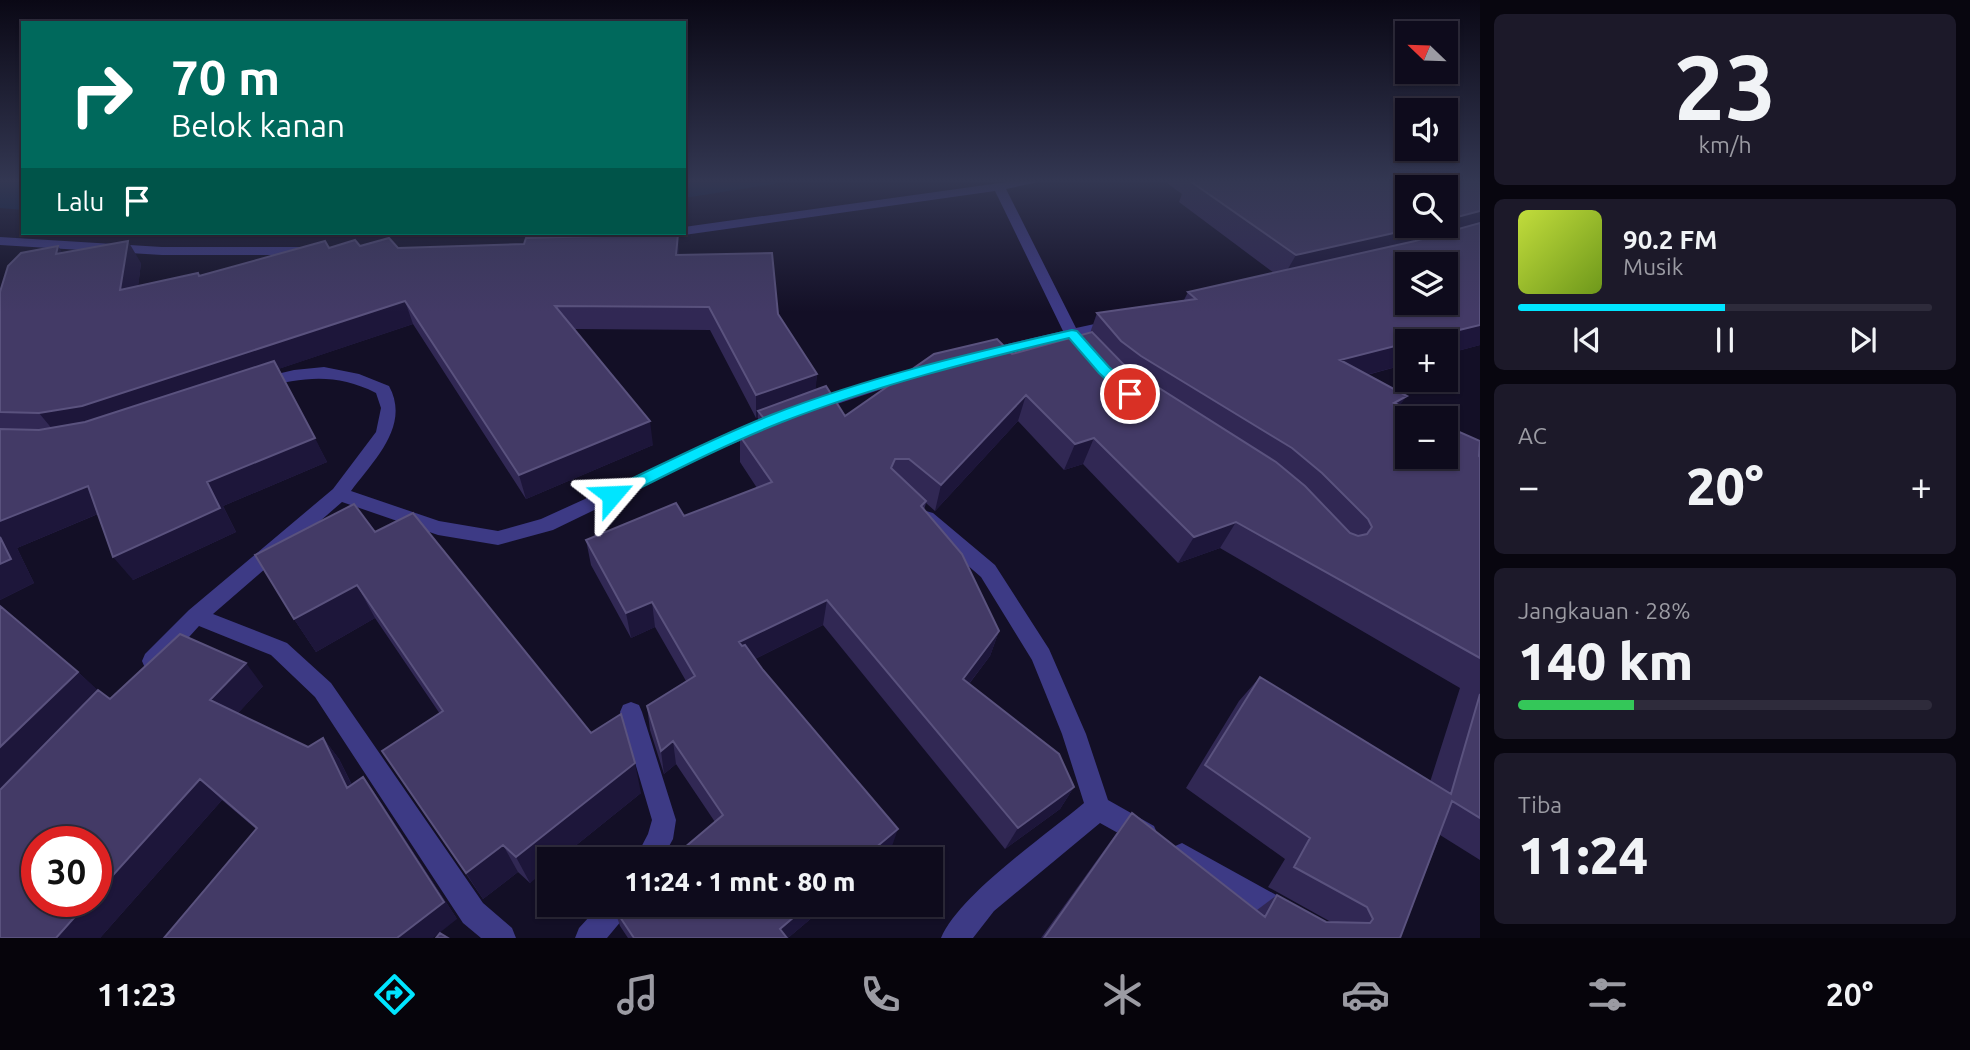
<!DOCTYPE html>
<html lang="id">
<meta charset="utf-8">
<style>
body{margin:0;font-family:Ubuntu,sans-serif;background:#1c1929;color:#f1f3f6;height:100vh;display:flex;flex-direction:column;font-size:26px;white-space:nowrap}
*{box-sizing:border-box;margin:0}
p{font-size:23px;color:#9b9ba3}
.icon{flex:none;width:38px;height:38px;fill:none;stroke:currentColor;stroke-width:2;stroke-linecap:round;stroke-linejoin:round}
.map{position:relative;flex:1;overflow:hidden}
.side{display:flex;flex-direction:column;gap:14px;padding:14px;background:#08060f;width:490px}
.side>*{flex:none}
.hud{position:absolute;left:21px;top:21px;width:665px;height:214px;border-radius:0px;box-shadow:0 2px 5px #0004,0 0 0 2px #2e2b3b;background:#00695c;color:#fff;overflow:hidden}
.needle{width:46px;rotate:293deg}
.buttons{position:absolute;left:1395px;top:21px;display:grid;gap:14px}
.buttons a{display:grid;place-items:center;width:63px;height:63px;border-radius:0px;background:#0e0b1c;box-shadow:0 2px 5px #0004,0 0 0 2px #2e2b3b;font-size:35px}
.speed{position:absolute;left:21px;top:826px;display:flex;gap:14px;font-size:35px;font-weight:700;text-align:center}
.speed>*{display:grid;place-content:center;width:91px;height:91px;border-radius:50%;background:#0e0b1c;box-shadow:0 2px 5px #0004,0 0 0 2px #2e2b3b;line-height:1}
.speed .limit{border:10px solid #d22;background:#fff;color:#111}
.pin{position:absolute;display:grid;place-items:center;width:60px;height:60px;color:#fff;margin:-30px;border:4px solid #fff;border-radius:50%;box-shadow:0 2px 7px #0007}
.me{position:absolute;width:77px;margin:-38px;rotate:64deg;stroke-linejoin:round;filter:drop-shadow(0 0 5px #0008)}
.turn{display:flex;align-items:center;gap:24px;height:147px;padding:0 35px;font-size:32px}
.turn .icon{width:91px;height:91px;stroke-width:2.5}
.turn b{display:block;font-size:49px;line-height:60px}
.then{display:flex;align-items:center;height:66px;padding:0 35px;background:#0003;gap:14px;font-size:26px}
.big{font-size:52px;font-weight:800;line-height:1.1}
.side .card{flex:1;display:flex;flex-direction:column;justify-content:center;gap:10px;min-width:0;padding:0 24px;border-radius:10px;background:#1c1929}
.side .dial{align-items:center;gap:0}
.dial b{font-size:91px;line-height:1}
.song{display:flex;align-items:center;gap:21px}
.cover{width:84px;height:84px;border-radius:10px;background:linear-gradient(135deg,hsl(70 70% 55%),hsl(80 70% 35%))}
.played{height:7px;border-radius:4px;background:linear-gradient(90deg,#00e5ff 50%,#2e2b3b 50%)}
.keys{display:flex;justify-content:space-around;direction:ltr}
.heat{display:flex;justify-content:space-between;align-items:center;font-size:38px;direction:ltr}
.charge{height:10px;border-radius:5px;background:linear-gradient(90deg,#34c759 28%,#2e2b3b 0)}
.trip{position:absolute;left:537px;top:847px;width:406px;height:70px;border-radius:0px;background:#0e0b1c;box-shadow:0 2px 5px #0004,0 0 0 2px #2e2b3b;font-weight:800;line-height:70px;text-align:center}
.dock{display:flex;height:112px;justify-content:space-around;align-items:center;background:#06040b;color:#9b9ba3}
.dock .icon{width:49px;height:49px}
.dock .selected{color:#00e5ff}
.dock b{font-size:32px;color:#f1f3f6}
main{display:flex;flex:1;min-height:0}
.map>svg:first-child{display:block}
</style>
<main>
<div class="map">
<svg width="1480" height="938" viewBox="0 0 1480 938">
<rect width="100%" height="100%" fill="#130f26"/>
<path fill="#0a1f44" d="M0,181H23V210L0,208Z
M684,181H792L684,198Z"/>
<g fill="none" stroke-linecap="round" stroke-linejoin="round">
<path fill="#3d3a85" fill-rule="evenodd" d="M1014,181H1043L1006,189L1076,328L1113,320L1120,324L1118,327L1082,336L1087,342L1080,346L1068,339L983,359L978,357L975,354L978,351L1063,331L995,191L684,235L679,233H684V227Z
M619,233H667L661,237L615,240V234Z
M0,237L162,247H311L317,251L311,255H162L0,245Z
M324,367L359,374L389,386C411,426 373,461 351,491L439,521L498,531L541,519L774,413L780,412L788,417L786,421L716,451L553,530L498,545L438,535L342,502L213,614L287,643L331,683L483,903L512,928L516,938H481L463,923L315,697L271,655L199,626L161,668L153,670L145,668L142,661L145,654L189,610L333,489L376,432L381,408L376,393C336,373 304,377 262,388L254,383L256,379L294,370Z
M919,367L924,369L927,372L924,375L813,412L805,407L807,403Z
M926,511L933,513L995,565L1049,649L1086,734L1108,800L1154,826L1158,835L1154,844L1145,848L1100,823L994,911L973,938H941C959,895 1046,835 1084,803L1062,734L1032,660L981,577L919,523L917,518L919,513Z
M631,702L639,705L642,712L676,820L673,839L662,859H635L648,834L652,820L620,712L623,705Z
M1182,843L1336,928L1340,938H1299L1173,865L1169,856L1173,847Z
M600,905H631L627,914L607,938H575L579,928Z"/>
</g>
<path fill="#312854" d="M1167,181H1480V345L1446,354V341H1407V364L1367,375L1399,406L1480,457V860L1440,835L1400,938H1041L1115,835L1132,813L1257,910L1277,895L1326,922H1331L1268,887L1285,859L1186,788L1239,701L1260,677L1430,782L1460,688L1220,548L1178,563L1083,464L1064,470L1018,421L935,511L926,503L924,510L999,631L990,656L969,684L1074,787L1060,809L1005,849L823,625L755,659L891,849L879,859H671L715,822L676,764L664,774L650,730L647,706L686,681L655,627L631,638L591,565L586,540L684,516L757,488L740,462V436L758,430V418H756L710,330L574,329L653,445L526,499L413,324L278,369L327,462L223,506L236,532L133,580L98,514L17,548L34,583L0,600V292L58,246L62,253L141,263L138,286L200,276L329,248L360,246L679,255L778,314L817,374L815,390L845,416L1012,354L1090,333L1097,313L1184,300L1188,292L1274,273L1179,202L1182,194L1167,183Z
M375,532L591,733L641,793L559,859H550L530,883L518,872L483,899L382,751L440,714L375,618L316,652L294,619Z
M78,672L98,691L110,699L263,686L238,713L308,747L323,738L339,759L352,785L363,777L378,798L457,919L256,829L222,800L100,938Z
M618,905H827L788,938H628L620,926L614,908Z"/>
<path fill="#1d163a" d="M1480,211V229L1282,279L1296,255L1425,226H1446V220Z
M678,234L679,256L676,255Z
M128,241L141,263L135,313L120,290Z
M58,246L72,268L56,254Z
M405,301L413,324L99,429L58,436L39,413Z
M1480,325V345L1446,354V341H1414Z
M1407,343V364L1324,386L1340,360Z
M817,374L815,398L758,411V418H756V395Z
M1026,395L1018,421L935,511L941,485Z
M1407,396L1387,422L1394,403Z
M650,421L653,445L526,499L519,475Z
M315,438L327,462L223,506L236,532L133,580L113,557L207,482Z
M1094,438L1083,464L1064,470L1075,444Z
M88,486L107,510L17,548L34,583L0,600V521Z
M1236,522L1220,548L1178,563L1194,537Z
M357,585L375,618L316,652L294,619Z
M827,600L823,625L739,667V642Z
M652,602L655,627L631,638L626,613Z
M999,631L990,656L954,703L963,679Z
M246,663L263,686L230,722L210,700Z
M78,672L102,694L0,797V747Z
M323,738L339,759L363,808L347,788Z
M673,741L676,764L664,774L661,751Z
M635,763L641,793L559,859H550V867L530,883L516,857Z
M363,777L378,798L457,919L433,938H397Z
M200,779L222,800L100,938H56L89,901H96V894Z
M1074,787L1060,809L1005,849L1018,828Z
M898,829L891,849L879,859H862Z
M503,845L518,872L483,899L466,873Z
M808,905H827L788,938H779L780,929Z"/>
<path fill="#433a66" stroke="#5a527e" stroke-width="2" fill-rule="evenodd" d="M1190,181H1480V211L1446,220V187H1407V226H1425L1296,255Z
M1480,223V325L1414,341H1407V343L1340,360L1407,396L1394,403L1428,418H1407V457H1446V426L1480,441L1479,456L1480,457V658L1236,522L1194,537L1094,438L1075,444L1026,395L941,485L909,459H895L891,468L926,501L921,506L962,554L999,631L963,679L1059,754L1074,787L1018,828L827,600L739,642L742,646L745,645L763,670L898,829L862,859H671L723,815L673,741L661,751L647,706L695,676L652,602L626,613L586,540L676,503L684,516L772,482L740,436L770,426L758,411L826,386L845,416L934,354L997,339L1012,354L1092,332L1126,367L1276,462L1305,486L1350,533L1358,536L1367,534L1372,527L1368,519L1322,473L1292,448L1141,356L1121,341L1097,313L1196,299L1188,292L1415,241ZM1407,264H1446V303H1407Z
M678,234L676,255L772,253L778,314L817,374L756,395L709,307L555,306L650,421L519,475L405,301L82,406L39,413L0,412V292L8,266L21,253L58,246L56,254L128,241L120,290L198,273L199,276L325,241L329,248L355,240L360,246L389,238L398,248L524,244L526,238Z
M274,361L315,438L207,482L220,508L113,557L88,486L0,521V429L39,430L85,422Z
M354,504L375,532L413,513L591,733L621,714L635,763L516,857L503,845L466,873L382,751L443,711L357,585L294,619L255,555Z
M0,537L11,559L0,564Z
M0,606L78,672L0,747Z
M180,634L246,663L210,700L308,747L323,738L347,788L363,777L444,902L397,938H164L257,828L200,779L96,894V842H37V901H89L56,938H0V790L98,690L110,699Z
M1260,677L1451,794L1480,694V818L1452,801L1400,938H1044L1132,813L1265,917L1277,895L1326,922L1370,923L1373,919L1367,907L1294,867L1310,838L1205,765Z
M618,905H808L780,929L787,938H634L614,908Z
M440,933L448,938H436Z"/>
<linearGradient id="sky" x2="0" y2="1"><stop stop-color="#0a0815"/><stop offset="0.58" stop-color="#333752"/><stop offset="1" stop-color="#333752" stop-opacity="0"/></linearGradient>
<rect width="1480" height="312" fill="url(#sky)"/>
<path fill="#00e5ff" stroke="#0095a6" stroke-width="2" d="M1072,330L1077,331L1109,367L1135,390L1137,394L1135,397H1125L1099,373L1069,338C972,361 875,386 782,422C726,444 672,472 618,499L612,501L604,495L606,491C661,465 715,437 771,415C868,377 971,353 1072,330Z"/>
</svg>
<div class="buttons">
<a><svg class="needle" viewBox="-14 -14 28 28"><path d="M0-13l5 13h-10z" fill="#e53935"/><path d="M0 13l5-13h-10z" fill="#9b9ba3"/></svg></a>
<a><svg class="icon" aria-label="sound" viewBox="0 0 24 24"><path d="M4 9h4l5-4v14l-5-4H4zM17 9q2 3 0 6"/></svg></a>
<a><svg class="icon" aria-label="search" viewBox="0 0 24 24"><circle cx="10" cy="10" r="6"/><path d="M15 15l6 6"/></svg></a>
<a><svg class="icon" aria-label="layers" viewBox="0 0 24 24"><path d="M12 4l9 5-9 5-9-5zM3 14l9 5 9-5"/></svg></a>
<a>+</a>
<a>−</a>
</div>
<div class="speed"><div class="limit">30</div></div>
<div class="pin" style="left:1130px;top:394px;background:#d93025"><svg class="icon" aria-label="arrive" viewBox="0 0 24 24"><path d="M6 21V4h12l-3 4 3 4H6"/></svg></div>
<svg class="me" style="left:612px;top:495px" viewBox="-20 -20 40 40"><path d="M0-17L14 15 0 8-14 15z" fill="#00e5ff" stroke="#fff" stroke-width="4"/></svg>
<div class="trip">11:24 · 1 mnt · 80 m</div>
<div class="hud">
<div class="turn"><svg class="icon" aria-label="right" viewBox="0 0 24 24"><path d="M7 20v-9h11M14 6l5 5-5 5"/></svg><div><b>70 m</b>Belok kanan</div></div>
<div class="then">Lalu<svg class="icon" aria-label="arrive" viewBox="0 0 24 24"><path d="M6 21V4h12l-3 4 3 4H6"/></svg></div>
</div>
</div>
<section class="side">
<div class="card dial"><b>23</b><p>km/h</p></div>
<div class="card">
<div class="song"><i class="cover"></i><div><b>90.2 FM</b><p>Musik</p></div></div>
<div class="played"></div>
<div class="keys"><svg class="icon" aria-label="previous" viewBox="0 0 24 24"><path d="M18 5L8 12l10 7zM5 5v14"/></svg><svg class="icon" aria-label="pause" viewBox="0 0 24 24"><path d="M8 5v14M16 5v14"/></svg><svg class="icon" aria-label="next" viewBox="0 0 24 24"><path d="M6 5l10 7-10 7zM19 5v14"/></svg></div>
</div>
<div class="card"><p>AC</p>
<div class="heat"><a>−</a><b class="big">20°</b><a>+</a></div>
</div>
<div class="card"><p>Jangkauan · 28%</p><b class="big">140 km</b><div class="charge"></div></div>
<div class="card"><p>Tiba</p><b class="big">11:24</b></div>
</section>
</main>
<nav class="dock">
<b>11:23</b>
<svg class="icon selected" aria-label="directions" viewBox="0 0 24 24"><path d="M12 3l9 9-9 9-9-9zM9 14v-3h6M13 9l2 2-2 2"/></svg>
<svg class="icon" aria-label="music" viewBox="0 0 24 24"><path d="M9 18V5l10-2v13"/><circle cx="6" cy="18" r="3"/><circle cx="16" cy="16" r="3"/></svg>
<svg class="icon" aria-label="phone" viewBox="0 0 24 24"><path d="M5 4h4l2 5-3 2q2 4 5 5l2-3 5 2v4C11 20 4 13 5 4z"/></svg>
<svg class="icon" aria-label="climate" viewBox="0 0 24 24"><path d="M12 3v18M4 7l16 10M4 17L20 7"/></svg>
<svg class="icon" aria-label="car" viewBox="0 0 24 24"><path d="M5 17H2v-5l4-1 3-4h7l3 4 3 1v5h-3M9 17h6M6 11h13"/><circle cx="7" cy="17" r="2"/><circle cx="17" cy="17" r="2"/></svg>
<svg class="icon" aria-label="filters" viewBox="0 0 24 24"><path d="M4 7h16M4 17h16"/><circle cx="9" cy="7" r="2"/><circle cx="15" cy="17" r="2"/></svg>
<b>20°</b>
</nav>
